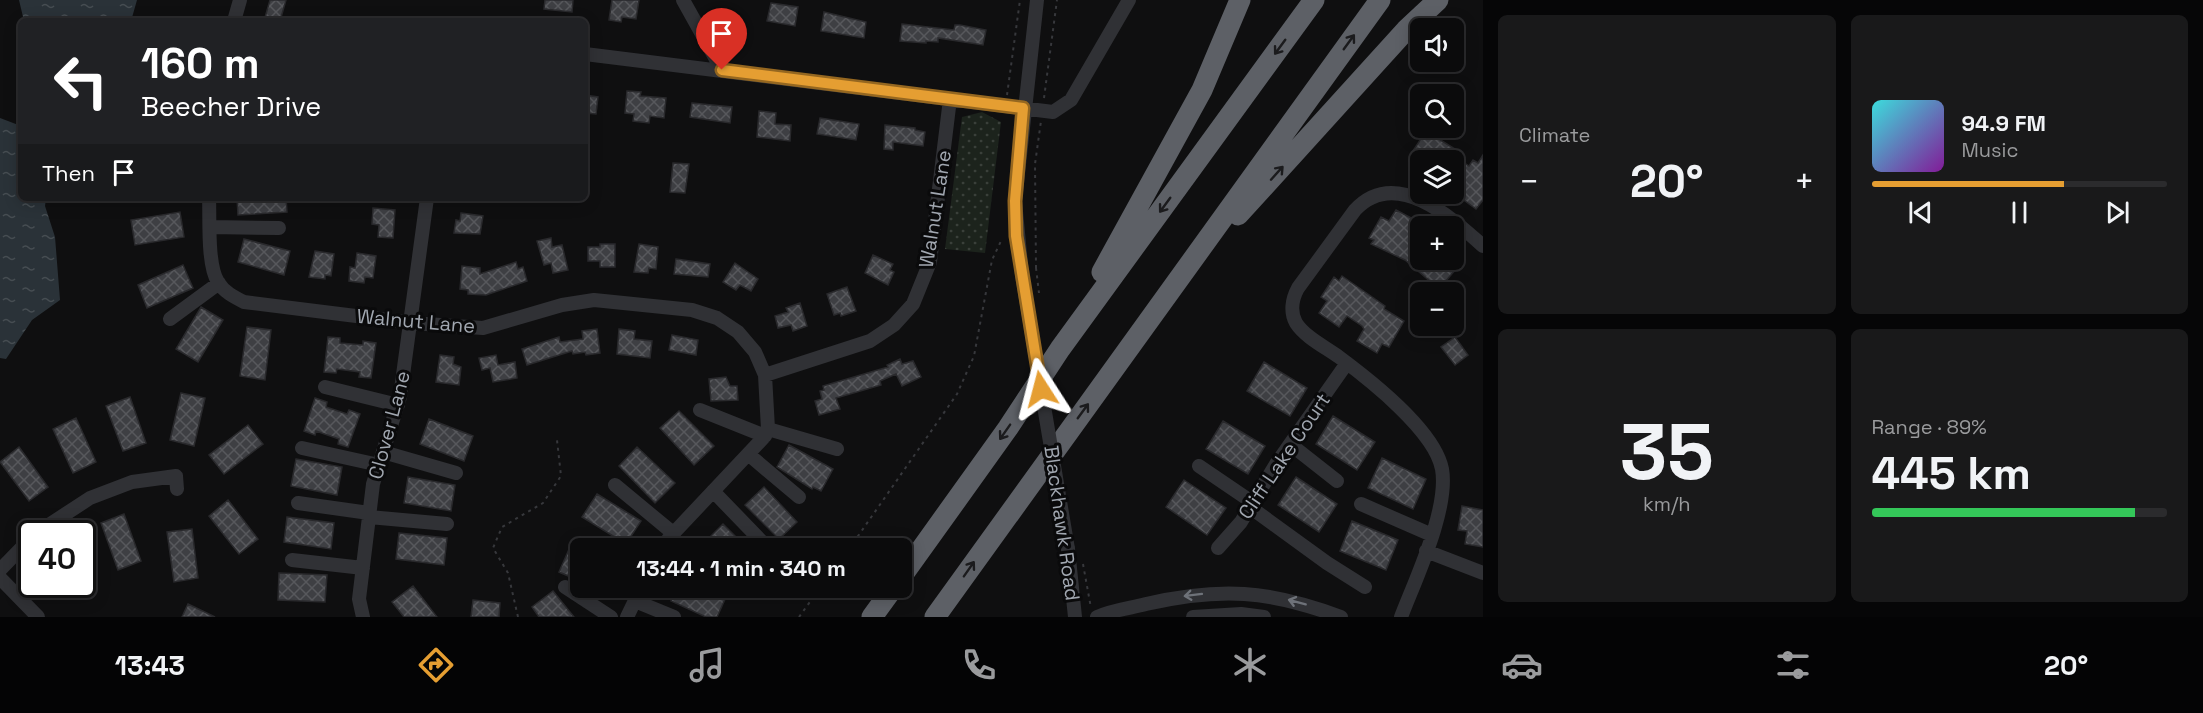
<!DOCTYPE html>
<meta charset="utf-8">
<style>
body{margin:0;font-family:"Space Grotesk",sans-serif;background:#19191a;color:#f1f3f6;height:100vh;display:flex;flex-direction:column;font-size:22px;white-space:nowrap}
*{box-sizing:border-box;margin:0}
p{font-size:20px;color:#9a9b9d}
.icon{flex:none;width:33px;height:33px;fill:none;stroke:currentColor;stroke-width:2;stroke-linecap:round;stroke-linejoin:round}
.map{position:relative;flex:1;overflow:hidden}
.side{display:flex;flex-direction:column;gap:15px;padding:15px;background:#060607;width:720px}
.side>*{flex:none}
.hud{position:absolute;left:18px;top:18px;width:570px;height:183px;border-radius:9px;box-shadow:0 3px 15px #0003,0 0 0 2px #2b2b2d;background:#202124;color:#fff;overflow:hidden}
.buttons{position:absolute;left:1410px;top:18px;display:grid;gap:12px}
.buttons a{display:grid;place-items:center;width:54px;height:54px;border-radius:9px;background:#0b0b0c;box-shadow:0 3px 15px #0003,0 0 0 2px #2b2b2d;font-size:30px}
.speed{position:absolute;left:18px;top:520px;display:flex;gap:12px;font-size:30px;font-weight:700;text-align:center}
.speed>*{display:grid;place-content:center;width:78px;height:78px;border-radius:50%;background:#0b0b0c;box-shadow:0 3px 15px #0003,0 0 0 2px #2b2b2d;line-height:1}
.speed .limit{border:3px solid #111;border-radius:9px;background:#fff;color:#111}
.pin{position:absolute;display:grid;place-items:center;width:51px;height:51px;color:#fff;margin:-62px -26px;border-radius:50% 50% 50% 0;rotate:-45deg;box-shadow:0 0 6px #0007}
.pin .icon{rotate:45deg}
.me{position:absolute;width:66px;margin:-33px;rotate:351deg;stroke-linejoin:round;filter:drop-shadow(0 0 4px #0008)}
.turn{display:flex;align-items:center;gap:21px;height:126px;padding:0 24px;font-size:27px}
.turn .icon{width:78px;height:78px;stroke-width:2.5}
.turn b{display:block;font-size:42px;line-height:51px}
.then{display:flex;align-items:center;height:57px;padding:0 24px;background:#0003;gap:12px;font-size:22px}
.big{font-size:45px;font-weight:800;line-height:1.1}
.side .tile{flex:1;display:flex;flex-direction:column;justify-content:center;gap:9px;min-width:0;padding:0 21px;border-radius:9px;background:#19191a}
.side .dial{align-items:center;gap:0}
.dial b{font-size:78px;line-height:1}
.song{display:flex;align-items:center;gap:18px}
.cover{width:72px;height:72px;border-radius:9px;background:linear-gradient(135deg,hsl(180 70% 55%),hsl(290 70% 35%))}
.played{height:6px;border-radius:3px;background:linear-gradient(90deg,#e59e32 65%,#2b2b2d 65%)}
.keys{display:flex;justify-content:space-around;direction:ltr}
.heat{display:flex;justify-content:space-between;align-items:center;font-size:33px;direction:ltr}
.charge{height:9px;border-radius:4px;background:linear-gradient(90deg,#34c759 89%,#2b2b2d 0)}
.side .tiles{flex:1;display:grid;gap:15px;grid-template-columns:repeat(2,1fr)}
.trip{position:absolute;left:570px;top:538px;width:342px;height:60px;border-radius:9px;background:#0b0b0c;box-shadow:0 3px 15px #0003,0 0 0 2px #2b2b2d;font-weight:800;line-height:60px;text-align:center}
.menu{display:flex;height:96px;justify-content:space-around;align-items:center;background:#040405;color:#9a9b9d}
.menu .icon{width:42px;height:42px}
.menu .on{color:#e59e32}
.menu b{font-size:27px;color:#f1f3f6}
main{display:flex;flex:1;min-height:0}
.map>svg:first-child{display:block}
</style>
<main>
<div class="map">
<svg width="1483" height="617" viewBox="0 0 1483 617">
<defs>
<pattern id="park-dots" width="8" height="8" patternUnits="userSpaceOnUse" patternTransform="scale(1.5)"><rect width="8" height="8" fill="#1c231c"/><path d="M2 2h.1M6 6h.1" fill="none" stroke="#3a403a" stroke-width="1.8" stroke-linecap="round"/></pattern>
<pattern id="water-ripples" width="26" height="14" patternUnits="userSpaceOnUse" patternTransform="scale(1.5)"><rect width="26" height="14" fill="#2a3238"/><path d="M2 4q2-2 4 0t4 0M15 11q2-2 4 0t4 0" fill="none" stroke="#464d52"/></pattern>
<pattern id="building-cross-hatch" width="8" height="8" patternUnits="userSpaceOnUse" patternTransform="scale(1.5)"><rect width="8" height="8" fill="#3e3f43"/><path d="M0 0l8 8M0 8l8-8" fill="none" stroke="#57585c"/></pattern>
</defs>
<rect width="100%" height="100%" fill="#0f0f10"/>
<path fill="url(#park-dots)" d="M982,112L1001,122L985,253L945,249L962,117Z"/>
<path fill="url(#water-ripples)" d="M19,0H137L131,21H24Z
M0,118L21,126V198H46L45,206L55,237L60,300L32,320L6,359L0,358Z"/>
<path fill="url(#building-cross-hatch)" stroke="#29292c" stroke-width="1.5" d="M270,0H286L280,21H264Z
M545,0H573L572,12L544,9Z
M612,0H639L636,19L622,17L621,22L609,20Z
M771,3L798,7L795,26L767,21Z
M824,12L866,22L864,38L821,31Z
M902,24L954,30L955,25H960L986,30L983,45L938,38V42L926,41V43L900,41Z
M627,91L641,92L640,96L666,98L664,118L650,116L649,123L633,121L634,114L625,113Z
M585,95L598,97L596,114L585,113Z
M692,103L732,107L730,123L690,117Z
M759,111L776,113L775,124L791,125L790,141L757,137Z
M820,118L859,124L856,140L817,134Z
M885,125L915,128V130L925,132L923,146L893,142V150L884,149Z
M1424,134L1429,137L1431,134L1458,151L1454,156L1469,166L1473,160L1478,163L1483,155V200L1476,209L1457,195L1465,184L1454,175V158L1452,160H1420V178L1409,171L1417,158L1411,154Z
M673,163L689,164L685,193L670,192Z
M237,198H286L287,212L238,215Z
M373,208L395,210L393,238L378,237L379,225L372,224Z
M1396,210L1417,221L1410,234L1420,239V260H1454V243L1465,252L1453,266L1456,269L1439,289L1405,260L1371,244L1374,240L1369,238L1381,217L1389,221Z
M180,212L184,237L135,245L131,220Z
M461,213L483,216L480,234L454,233L456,220L460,221Z
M551,238L552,247L562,245L568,270L553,273L551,263L544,265L537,241Z
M244,239L290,251L284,275L238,262Z
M600,244H615V267H600V261H588V247H600Z
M639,244L658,247L656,269L649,268L648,273L634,272Z
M315,251L334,254L331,276L325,275V279L309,277Z
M357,253L376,256L373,278L365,277L364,283L349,281L350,267L355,268Z
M873,255L893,264L890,270L894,272L888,285L865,273Z
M676,259L710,264L708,277L674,274Z
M516,262L518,269L523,267L527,281L486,295L468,294V290L460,289L462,266L480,268V274Z
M735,263L758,279L751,291L740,285L736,290L723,282Z
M183,265L193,288L147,308L138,285Z
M1342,276L1385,306L1384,309L1404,321L1389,347L1382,344L1377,353L1357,341L1364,329L1362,326L1347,316L1339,327L1319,313L1327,301L1321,297L1334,277L1339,281Z
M847,287L856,311L841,316L840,313L834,315L827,294Z
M800,303L807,326L793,331L791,325L778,328L775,316L788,312L786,308Z
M201,307L223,320L198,362L176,349Z
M247,327L271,330L265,380L240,376Z
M597,329L600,353L586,355L585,352L573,354L572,351L527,365L522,349L559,337L560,342L583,339L582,331Z
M619,329L635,331L634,339L652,341L650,358L617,354Z
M672,335L698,340L696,355L669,350Z
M328,337L340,338V343L363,345V341L376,343L371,378L359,377L360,372L337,369L336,373L324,372Z
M1455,337L1468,355L1455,365L1441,347Z
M440,355L454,357L453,364L461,367L459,385L436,382Z
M496,355L498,365L515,362L517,378L493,382L490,368L482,370L479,358Z
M900,359L902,364L913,361L921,377L902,386L896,374L880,381L881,385L836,398L840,409L819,415L815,401L822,399L820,391L824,390L823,386L888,367L887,365Z
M1264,362L1307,388L1290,416L1247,391Z
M726,377L730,386H737L738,400L711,401L709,379Z
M181,393L205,398L194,446L170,440Z
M130,397L146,443L123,451L106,406Z
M315,398L327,402L326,407L347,414L349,410L360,414L348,447L338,444L339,439L316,431L315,435L304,431Z
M679,411L714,446L694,465L660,428Z
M1333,416L1375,442L1357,470L1316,444Z
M76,418L96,462L73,473L53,429Z
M429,419L473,436L464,461L420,444Z
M1223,421L1265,446L1248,474L1206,449Z
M248,425L263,444L224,474L209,455Z
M789,445L833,469L821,491L813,487L812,489L777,467Z
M19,447L48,487L29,501L0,462Z
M637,447L675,483L655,503L619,466Z
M1382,458L1426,479L1413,509L1368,488Z
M296,459L342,467L337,495L291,486Z
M408,477L455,485L451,511L404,503Z
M1296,477L1337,504L1319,532L1278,505Z
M1184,480L1226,508L1207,535L1166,507Z
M764,487L797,522L779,539L745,505Z
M597,494L641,521L626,544L582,517Z
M228,500L258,539L239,554L209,516Z
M1462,506L1483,510V547L1465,544L1467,531L1458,530Z
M124,514L141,561L118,570L101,523Z
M287,517L334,523L331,549L284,542Z
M1352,521L1398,540L1386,570L1340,551Z
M723,524L748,549H709L703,544Z
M192,529L198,578L174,582L167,532Z
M399,533L447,538L444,565L396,559Z
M570,547L580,551V581L559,572Z
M82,565L97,583L77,598L67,585H82Z
M279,573L327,575L325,602L278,600Z
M413,586L437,617H404L392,602Z
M677,588H707L726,597L717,617H706L671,601Z
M553,591L574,617H539L532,607Z
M473,600L500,603L499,617H471Z
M188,604L215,617H182Z"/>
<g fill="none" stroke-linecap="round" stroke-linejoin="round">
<path stroke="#37383c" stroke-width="2" stroke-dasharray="3 4.5" stroke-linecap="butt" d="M1007,95L1020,0
M1044,98L1057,0
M1036,268L1035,164L1041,121
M849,549L957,394L974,356L992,260L1001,241
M1083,564L1091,608
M518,617L508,573L493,548L502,527L543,503L561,476L557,440
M799,617L820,588"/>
<path stroke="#303135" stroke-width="14" d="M683,0L722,70
M234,21L240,0
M585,54L1053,112L1071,100L1129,0
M209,198C210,219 207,265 218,282C224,292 234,297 244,302L412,323L483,328L562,305L594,300L692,310L717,318L738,332L755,352L765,375L768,429L765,436L669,538L662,549
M210,227L279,228
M1022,275L1015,201L1037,0
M170,319L219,283
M765,375L870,341L894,325L913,304L930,262L950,99
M325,387L398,405
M700,410L765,436
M768,429L837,449
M1290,444L1337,481
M302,448L379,465
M383,452L456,473
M748,454L799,497
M1199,466L1252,502
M615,485L673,533
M713,491L767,547
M298,503L369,513
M1361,504L1432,535
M1250,507L1327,563L1365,587
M369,517L447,524
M35,534L90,498L132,482L176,476L177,489
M1218,548L1241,522L1276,464L1347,363
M1068,549L1075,617
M1426,551L1483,573
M292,560L363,568
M0,570L32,537
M0,578L38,617
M565,587L611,617
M635,601L674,617
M363,617L359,599L373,484L400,397L427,198
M627,617L641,588
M1097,617C1112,610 1131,608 1146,604C1221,587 1268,590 1341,617
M1193,617L1241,614L1264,617
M1401,617C1416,578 1449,509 1442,469C1435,431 1370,380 1339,357C1325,347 1305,337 1296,323C1290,312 1292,299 1298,288L1355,210C1395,167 1450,216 1483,246"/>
<path stroke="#5d6066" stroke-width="21" d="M1238,215L1406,30L1438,0
M1102,272L1202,90L1240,0
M902,576L1008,428L1060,349L1314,0
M872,617L893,588
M935,617L1380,0"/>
<path stroke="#37383c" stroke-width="2" stroke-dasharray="3 4.5" stroke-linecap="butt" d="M1036,268L1039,293"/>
<path stroke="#303135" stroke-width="14" d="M1022,275L1068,549"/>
</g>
<defs><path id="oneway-shaft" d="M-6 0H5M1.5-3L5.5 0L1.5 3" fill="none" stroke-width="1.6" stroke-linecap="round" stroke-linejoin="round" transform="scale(1.5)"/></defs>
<g stroke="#1b1b1d">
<use href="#oneway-shaft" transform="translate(1349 42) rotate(-54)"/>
<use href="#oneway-shaft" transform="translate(1280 47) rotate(126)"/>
<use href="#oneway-shaft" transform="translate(1277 173) rotate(-48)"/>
<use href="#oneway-shaft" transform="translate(1165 205) rotate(126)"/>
<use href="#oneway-shaft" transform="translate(1083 411) rotate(-54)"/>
<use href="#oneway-shaft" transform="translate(1005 432) rotate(125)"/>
<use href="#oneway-shaft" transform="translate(969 569) rotate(-55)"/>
</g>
<g stroke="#6e7279">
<use href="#oneway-shaft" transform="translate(1193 595) rotate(173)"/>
<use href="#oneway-shaft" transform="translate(1297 602) rotate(-165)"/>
</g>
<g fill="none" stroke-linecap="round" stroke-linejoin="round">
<defs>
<path id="route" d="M722,70L1023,108L1015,201L1016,236L1041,389"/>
</defs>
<use href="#route" stroke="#956720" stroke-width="15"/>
<use href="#route" stroke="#e59e32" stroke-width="10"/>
</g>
<g text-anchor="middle" stroke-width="6" stroke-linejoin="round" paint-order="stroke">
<g font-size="20" fill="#a1a7b0" stroke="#0a0a0b">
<text transform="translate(935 209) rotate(-81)" y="7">Walnut Lane</text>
<text transform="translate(416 321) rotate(5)" y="7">Walnut Lane</text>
<text transform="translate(389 425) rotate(-75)" y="7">Clover Lane</text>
<text transform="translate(1284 456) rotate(-56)" y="7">Cliff Lake Court</text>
<text transform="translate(1062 523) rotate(82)" y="7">Blackhawk Road</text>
</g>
</g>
</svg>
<div class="buttons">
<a><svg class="icon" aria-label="sound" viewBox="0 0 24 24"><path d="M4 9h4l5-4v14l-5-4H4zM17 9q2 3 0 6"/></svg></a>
<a><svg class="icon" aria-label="search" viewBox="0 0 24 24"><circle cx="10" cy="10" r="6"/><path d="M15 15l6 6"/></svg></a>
<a><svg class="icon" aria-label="layers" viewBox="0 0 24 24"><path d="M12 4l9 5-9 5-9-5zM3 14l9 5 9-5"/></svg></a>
<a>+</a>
<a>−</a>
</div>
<div class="speed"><div class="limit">40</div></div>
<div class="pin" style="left:722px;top:70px;background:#d93025"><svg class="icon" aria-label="arrive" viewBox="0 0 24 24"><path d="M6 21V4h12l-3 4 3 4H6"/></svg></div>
<svg class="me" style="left:1041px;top:389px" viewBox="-20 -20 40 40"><path d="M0-17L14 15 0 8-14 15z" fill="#e59e32" stroke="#fff" stroke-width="4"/></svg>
<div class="trip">13:44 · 1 min · 340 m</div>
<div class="hud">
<div class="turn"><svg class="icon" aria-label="left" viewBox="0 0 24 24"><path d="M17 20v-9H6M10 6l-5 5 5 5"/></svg><div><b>160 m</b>Beecher Drive</div></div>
<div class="then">Then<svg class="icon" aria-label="arrive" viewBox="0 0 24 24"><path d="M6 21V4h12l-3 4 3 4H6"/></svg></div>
</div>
</div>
<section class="side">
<div class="tiles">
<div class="tile"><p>Climate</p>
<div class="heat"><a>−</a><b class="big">20°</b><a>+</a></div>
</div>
<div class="tile">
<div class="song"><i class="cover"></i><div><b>94.9 FM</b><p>Music</p></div></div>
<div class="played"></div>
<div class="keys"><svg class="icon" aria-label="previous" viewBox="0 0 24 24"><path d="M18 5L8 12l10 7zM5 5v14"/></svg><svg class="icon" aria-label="pause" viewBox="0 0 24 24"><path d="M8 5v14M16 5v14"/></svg><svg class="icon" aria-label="next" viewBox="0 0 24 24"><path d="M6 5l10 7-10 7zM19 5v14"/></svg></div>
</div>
<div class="tile dial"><b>35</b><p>km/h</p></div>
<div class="tile"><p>Range · 89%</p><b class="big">445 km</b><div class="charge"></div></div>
</div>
</section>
</main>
<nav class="menu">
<b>13:43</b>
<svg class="icon on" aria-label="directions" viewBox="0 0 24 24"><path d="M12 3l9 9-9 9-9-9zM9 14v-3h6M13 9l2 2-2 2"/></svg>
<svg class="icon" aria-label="music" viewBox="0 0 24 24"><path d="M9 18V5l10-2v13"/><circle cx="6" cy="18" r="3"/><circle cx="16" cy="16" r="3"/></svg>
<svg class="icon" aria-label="phone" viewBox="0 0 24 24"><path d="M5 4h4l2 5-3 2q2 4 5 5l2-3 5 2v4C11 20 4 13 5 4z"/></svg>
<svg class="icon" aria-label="climate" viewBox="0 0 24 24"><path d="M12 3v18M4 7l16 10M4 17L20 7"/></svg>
<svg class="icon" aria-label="car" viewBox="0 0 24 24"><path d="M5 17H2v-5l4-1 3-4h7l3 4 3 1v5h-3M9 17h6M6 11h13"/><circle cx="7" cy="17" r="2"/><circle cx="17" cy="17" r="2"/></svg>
<svg class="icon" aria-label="filters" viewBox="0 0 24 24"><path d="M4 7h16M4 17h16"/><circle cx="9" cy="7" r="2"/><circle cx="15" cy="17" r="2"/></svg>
<b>20°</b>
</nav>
